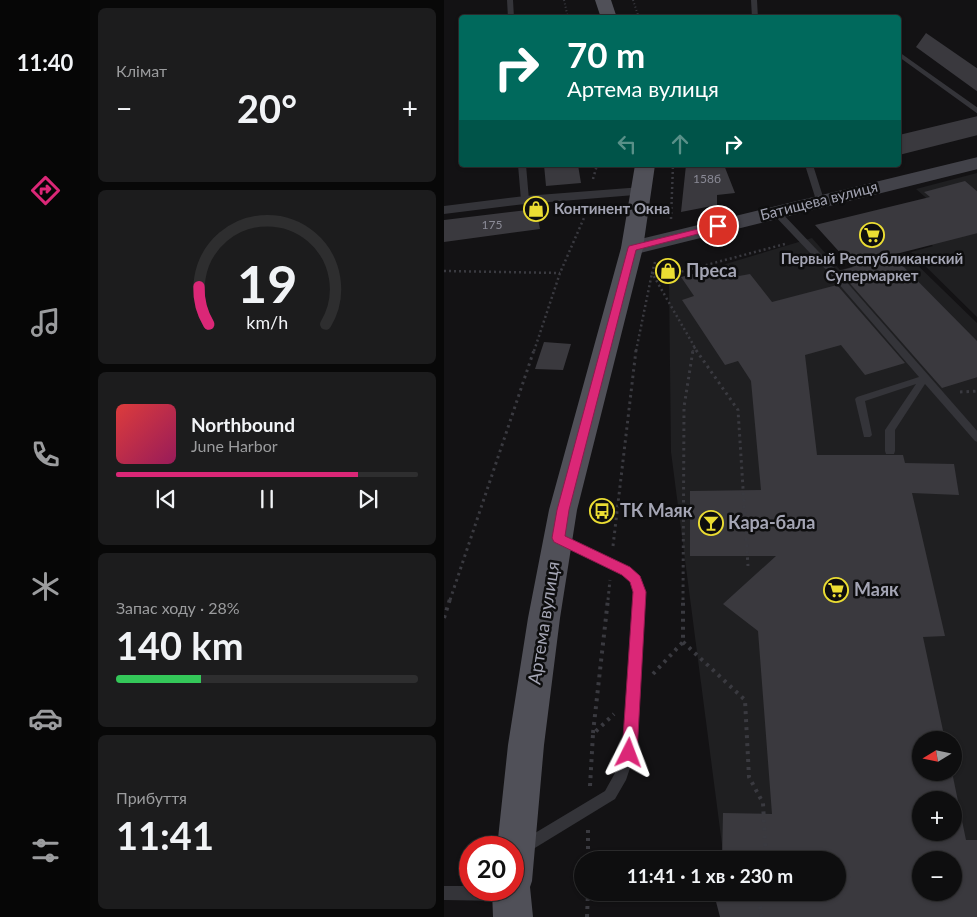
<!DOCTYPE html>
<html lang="uk">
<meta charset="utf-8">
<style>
body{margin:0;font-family:Lato,sans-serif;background:#1c1c1d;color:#f1f3f6;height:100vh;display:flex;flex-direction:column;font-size:19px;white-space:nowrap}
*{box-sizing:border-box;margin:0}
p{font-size:16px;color:#9b9c9e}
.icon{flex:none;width:28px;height:28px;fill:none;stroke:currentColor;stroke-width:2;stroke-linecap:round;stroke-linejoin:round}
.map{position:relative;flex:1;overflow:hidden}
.details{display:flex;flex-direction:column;gap:8px;padding:8px;background:#080808;width:354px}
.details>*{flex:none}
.guide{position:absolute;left:15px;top:15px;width:442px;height:152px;border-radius:5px;box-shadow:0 1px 4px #0004,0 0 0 1px #2e2e2f;background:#00695c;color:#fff;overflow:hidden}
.needle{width:32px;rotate:260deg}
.controls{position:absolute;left:468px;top:731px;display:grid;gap:10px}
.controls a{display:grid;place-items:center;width:50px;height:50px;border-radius:50%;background:#0e0e0f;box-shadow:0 1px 4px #0004,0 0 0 1px #2e2e2f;font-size:25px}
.speed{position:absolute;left:15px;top:836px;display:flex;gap:10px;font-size:25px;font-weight:700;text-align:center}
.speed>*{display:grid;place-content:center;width:65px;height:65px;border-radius:50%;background:#0e0e0f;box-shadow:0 1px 4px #0004,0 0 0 1px #2e2e2f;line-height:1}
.speed .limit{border:8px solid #d22;background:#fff;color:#111}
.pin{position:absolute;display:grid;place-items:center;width:42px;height:42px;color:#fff;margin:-21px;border:2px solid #fff;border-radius:50%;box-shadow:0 1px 5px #0007}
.me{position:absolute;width:55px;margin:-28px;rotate:3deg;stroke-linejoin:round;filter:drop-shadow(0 0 4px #0008)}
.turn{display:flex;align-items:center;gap:18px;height:105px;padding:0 25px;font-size:22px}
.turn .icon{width:65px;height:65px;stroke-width:2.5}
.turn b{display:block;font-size:35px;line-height:42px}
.lanes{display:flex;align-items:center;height:48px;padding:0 25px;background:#0003;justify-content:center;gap:25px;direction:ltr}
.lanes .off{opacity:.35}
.big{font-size:38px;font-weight:700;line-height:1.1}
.details .tile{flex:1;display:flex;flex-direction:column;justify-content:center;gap:8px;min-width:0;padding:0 18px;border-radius:8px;background:#1c1c1d}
.details .dial{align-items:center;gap:0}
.dial svg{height:130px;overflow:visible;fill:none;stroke:#2e2e2f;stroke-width:7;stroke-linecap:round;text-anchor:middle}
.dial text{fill:#f1f3f6;stroke:none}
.song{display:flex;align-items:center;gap:15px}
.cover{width:60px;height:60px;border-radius:8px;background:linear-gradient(135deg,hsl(0 70% 55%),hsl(330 70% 35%))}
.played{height:5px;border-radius:2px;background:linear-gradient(90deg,#db2777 80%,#2e2e2f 80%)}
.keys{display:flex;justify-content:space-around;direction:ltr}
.heat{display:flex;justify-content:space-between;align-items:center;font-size:28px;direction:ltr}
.charge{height:8px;border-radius:4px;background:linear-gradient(90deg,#34c759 28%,#2e2e2f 0)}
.trip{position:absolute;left:130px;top:851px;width:272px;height:50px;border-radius:25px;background:#0e0e0f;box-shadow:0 1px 4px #0004,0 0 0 1px #2e2e2f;font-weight:700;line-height:50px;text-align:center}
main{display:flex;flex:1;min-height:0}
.menu{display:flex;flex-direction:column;width:90px;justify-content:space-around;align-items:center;background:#060606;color:#9b9c9e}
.menu .icon{width:35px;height:35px}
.menu .current{color:#db2777}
.menu b{font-size:22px;color:#f1f3f6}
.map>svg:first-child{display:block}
</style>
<main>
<nav class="menu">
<b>11:40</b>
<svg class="icon current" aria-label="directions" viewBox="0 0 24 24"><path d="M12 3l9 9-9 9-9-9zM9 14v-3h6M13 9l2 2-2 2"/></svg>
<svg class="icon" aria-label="music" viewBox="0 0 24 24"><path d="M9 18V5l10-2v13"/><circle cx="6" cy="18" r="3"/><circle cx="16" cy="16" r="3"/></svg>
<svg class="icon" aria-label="phone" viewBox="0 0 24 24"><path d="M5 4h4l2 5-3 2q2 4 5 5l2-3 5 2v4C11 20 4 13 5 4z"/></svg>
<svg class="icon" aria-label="climate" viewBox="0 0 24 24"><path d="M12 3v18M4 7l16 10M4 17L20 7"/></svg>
<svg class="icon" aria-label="car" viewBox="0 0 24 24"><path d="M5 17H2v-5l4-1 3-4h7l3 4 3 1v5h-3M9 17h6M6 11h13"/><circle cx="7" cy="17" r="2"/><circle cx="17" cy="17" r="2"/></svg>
<svg class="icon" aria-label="filters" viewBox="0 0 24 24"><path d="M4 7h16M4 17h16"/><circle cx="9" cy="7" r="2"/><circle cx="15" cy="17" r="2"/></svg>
</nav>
<section class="details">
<div class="tile"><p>Клімат</p>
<div class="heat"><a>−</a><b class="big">20°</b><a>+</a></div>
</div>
<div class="tile dial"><svg viewBox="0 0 100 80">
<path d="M14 69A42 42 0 1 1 86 69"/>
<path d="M14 69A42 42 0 0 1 8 46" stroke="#db2777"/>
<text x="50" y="56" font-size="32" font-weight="700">19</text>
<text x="50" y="72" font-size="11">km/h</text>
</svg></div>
<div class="tile">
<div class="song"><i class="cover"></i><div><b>Northbound</b><p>June Harbor</p></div></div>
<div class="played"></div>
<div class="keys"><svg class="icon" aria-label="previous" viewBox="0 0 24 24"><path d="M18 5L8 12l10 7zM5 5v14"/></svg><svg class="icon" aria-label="pause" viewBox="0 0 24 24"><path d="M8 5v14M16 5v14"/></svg><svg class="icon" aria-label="next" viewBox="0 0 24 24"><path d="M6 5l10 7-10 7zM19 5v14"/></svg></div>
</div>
<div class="tile"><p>Запас ходу · 28%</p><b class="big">140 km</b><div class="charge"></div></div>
<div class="tile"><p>Прибуття</p><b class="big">11:41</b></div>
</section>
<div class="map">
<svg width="534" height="917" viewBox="0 0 534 917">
<rect width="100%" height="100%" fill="#131214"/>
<path fill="#1f1f21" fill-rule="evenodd" d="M533,173V317L467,252L489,246L463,220L497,211L472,189Z
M368,238L396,270L461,253L533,323V917L394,892V860H280L227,452L225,281ZM476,740H509V772H476ZM476,800H509V832H476ZM476,860H509V892H476Z"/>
<path fill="#3a393e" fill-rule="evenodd" d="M482,33L534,69V92L472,47Z
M534,116V135L455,155V135Z
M100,165H134L137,183L102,186Z
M242,165H280L291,193L273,195V205L237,212Z
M521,181L534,192V233L448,255L534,342V377L498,388L395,271L409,267L371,225L486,197L480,192Z
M92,209L96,229L0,242V220Z
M286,265L295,276L306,274L328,302L393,285L461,363L421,375L397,345L361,355L373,455H459L461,463L510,464L515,495L468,493L501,636L479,637L501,740H476V772H508L522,840H534V917H276L270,894L278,892H394V860H278L279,813L328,814L314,631L279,604L332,556H246V491L317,490L307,381L294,361L281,365L238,300L250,296L237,277ZM476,800H509V832H476ZM476,860H509V892H476Z
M100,342L127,344L119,370L91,369Z"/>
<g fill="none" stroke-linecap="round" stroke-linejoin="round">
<path stroke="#3a3a40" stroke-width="2" stroke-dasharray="1 2.5" stroke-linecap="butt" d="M120,0L124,18
M189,0L195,18"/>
<path stroke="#3a3a40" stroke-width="2.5" stroke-dasharray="2 3" stroke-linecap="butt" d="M149,179L153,165
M227,219L229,165
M211,262L208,273L250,346L249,351
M0,271L116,273
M250,347L253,351
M90,351L116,273L143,211
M192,351L208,273L221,276L341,244"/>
<path stroke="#3a3a40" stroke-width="3" stroke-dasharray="2.5 4" stroke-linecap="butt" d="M252,350L294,410L304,566
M516,392L534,391
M169,546L192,350
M6,600L90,350
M164,600L166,580
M239,600L240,407L249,350"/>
<path stroke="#3a3a40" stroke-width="4" stroke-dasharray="3 5" stroke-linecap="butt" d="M0,618L6,599
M239,642L301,700L305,777L319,803L322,860
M209,674L239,642V599
M149,733L164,599
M146,786L149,734L170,714
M144,830V860
M143,917L144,892
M318,917L316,906L320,892"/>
<path fill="#343439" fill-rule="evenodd" d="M63,0H69L70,18H64Z
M307,0H313L314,18H308Z
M455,52L534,108V114L455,57Z
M74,165H82L85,200L81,202L77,200Z
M361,165H369L380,200L379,202H373L372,200Z
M329,210H335L393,271L534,432V442L531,441L481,384L451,430V451L450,454H442L441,451V430L472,384L421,401L428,435L426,437H420L411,399L413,397L475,377L387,275L329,214Z
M117,536L186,568L196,577L202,592L191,753L182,780L171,799L81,854L76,852L74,847L76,842L161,791L171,773L179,753L190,592L187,582L178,574L113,543L112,540L113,537Z
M0,886H26V890H66L68,894L66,899L61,901L0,900Z"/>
<path fill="#343439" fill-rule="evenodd" d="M198,187L205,191L203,194L81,204L0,214V206L81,196Z"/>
<path fill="#424249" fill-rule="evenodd" d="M534,157V169L188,255L180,253L177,248L180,243Z"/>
<path fill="#505058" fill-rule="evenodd" d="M151,0H167L173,18H157Z
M191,165H211L199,248L133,510L116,618L100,745L88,881L86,887L89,917H49L48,890H69V848H53L64,745L84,618L105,510L177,248Z"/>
</g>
<path fill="#db2777" stroke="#8e194d" d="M274,224L278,226L277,228L192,250L125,510L121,536L186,567L196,576L202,592L193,753L191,758L185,760L180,758L178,753L189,592L186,582L178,575L110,542L108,538L113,510L184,248L185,246Z"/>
<defs>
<symbol id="shop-ring" viewBox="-11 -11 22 22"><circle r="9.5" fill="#0e0e0f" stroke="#ebdd33" stroke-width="1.5"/><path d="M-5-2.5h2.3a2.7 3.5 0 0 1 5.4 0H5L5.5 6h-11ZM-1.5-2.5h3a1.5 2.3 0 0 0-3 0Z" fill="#ebdd33"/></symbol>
<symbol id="supermarket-ring" viewBox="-11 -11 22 22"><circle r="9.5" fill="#0e0e0f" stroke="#ebdd33" stroke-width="1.5"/><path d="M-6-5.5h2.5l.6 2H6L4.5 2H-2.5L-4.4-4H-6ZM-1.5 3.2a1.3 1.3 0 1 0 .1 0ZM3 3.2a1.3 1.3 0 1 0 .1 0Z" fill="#ebdd33"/></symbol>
<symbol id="bus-ring" viewBox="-11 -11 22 22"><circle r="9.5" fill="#0e0e0f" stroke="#ebdd33" stroke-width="1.5"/><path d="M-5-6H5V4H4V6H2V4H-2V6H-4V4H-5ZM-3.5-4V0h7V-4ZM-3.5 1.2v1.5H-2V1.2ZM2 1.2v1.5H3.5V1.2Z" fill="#ebdd33"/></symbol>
<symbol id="bar-ring" viewBox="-11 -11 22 22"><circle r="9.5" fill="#0e0e0f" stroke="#ebdd33" stroke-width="1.5"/><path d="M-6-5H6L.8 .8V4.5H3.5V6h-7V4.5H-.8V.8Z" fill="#ebdd33"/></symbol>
</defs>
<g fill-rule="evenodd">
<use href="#shop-ring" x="78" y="195" width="28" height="28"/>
<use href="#supermarket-ring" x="414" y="221" width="28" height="28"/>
<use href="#shop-ring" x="210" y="257" width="28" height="28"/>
<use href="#bus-ring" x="144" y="497" width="28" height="28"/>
<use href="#bar-ring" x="253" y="509" width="28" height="28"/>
<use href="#supermarket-ring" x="378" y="576" width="28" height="28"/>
</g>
<g text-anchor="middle" stroke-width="5" stroke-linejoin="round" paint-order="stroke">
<g font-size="12" fill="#8a8a96">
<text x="263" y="183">158б</text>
<text x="48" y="229">175</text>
</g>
<g font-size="15" fill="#a4a5b4" stroke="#0e0e0f">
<text transform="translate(375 201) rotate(-14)" y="5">Батищева вулиця</text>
</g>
<g font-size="15" font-weight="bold" fill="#a4a5b4" stroke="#0e0e0f" text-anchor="start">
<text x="110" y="214">Континент Окна</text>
<text x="428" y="264" text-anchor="middle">Первый Республиканский<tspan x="428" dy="17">Супермаркет</tspan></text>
</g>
<g font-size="18" font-weight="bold" fill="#a4a5b4" stroke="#0e0e0f" text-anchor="start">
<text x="242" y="277">Преса</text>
<text x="176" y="517">ТК Маяк</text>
<text x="284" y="529">Кара-бала</text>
<text x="410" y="596">Маяк</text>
</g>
<g font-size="18" fill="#a4a5b4" stroke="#0e0e0f">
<text transform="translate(100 623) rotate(-81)" y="6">Артема вулиця</text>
</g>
</g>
</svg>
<div class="controls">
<a><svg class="needle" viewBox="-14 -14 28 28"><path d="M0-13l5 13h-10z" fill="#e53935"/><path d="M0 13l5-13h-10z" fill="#9b9c9e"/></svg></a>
<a>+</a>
<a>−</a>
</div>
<div class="speed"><div class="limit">20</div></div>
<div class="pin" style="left:274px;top:226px;background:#d93025"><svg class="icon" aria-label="arrive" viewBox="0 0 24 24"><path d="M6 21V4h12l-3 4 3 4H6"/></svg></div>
<svg class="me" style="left:185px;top:753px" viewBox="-20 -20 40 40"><path d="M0-17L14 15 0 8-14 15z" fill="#db2777" stroke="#fff" stroke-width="4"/></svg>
<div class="trip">11:41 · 1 хв · 230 m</div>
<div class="guide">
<div class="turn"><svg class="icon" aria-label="right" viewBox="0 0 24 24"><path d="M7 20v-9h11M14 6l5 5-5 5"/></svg><div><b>70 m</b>Артема вулиця</div></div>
<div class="lanes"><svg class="icon off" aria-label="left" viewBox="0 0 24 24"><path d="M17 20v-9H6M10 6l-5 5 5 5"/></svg><svg class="icon off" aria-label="ahead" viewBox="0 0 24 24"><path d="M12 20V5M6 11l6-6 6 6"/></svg><svg class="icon" aria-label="right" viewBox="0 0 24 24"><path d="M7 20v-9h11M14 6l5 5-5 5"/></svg></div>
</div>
</div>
</main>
